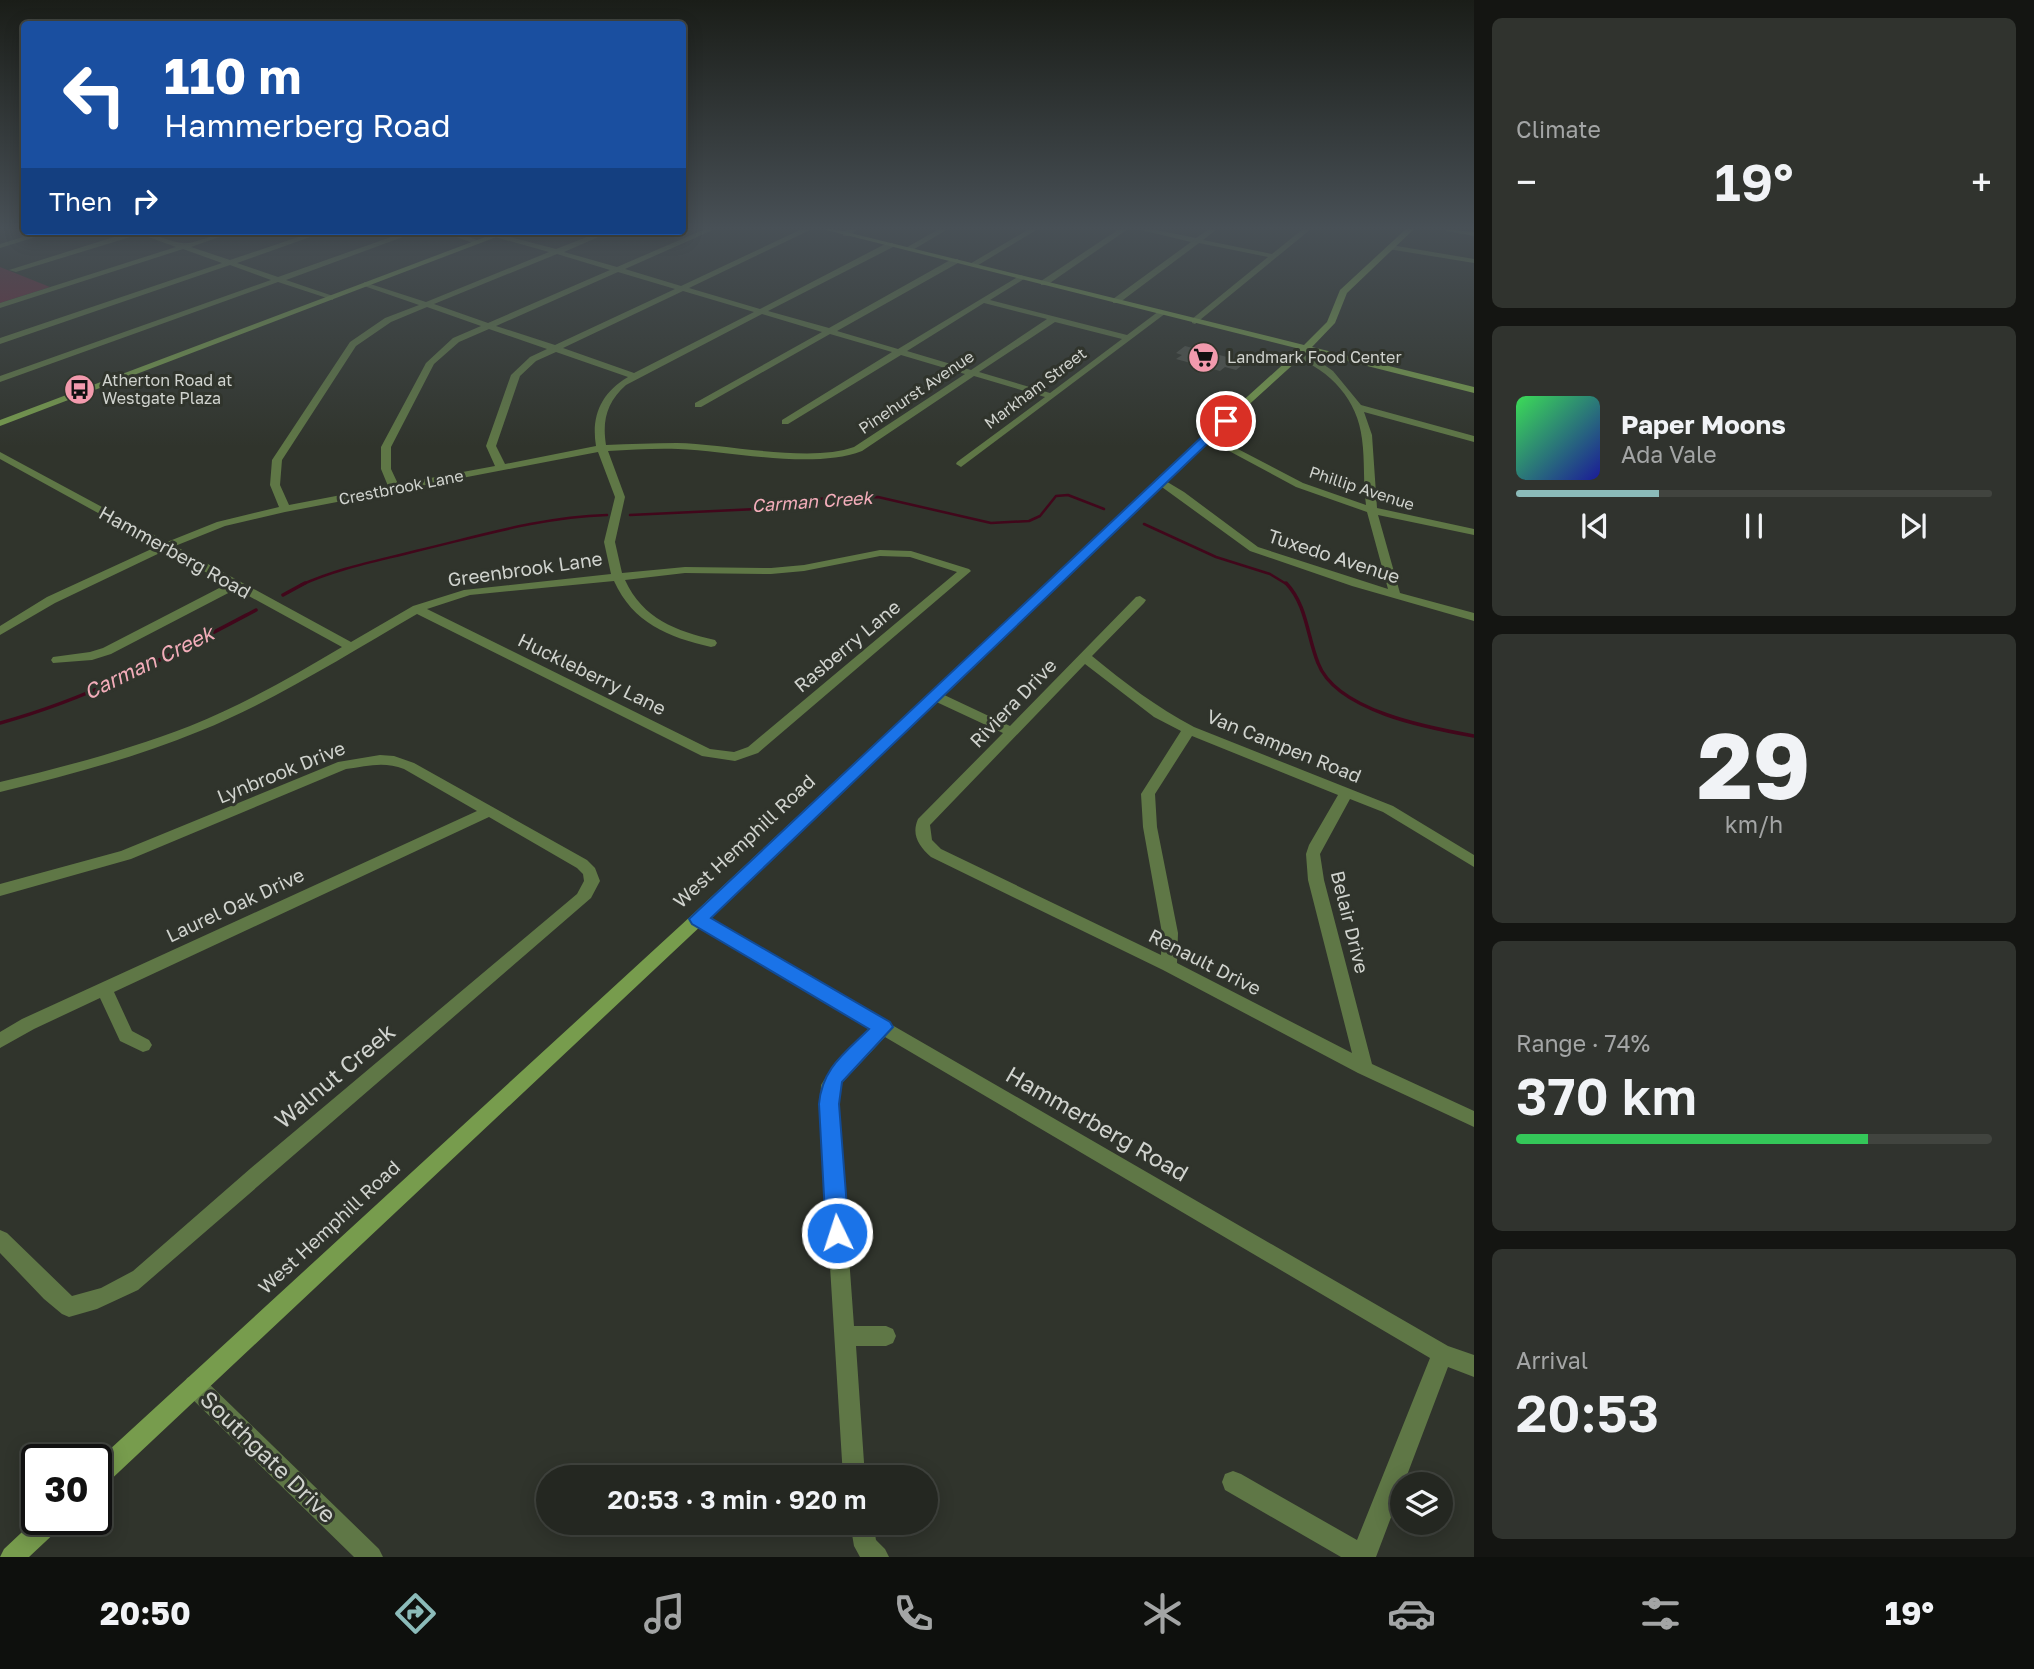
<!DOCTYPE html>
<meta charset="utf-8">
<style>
body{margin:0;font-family:"Golos Text",sans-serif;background:#30332e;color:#f1f3f6;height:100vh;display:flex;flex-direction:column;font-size:26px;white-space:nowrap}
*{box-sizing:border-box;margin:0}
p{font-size:23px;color:#a3a5a5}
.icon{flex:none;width:38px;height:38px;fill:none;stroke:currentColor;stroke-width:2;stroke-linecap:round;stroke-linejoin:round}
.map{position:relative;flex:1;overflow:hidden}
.drawer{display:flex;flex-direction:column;gap:18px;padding:18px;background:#141512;width:560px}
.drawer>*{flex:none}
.top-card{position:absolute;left:21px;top:21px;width:665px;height:214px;border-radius:7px;box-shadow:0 4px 18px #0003,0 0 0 2px #41443f;background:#1a4fa0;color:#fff;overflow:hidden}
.buttons{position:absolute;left:1390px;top:1472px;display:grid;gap:14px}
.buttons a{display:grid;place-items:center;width:63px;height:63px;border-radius:50%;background:#242721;box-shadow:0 4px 18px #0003,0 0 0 2px #41443f;font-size:35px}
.speed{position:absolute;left:21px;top:1444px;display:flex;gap:14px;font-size:35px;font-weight:700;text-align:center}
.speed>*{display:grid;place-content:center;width:91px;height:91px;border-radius:50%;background:#242721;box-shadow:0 4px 18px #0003,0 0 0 2px #41443f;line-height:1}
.speed .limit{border:4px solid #111;border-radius:10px;background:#fff;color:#111}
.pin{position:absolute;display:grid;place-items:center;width:60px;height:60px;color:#fff;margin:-30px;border:4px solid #fff;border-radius:50%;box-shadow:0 2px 7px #0007}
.me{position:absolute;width:77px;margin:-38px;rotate:356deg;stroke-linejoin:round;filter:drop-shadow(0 0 5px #0008)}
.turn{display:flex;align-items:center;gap:24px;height:147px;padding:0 28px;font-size:32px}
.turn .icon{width:91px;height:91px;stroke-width:2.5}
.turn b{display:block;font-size:49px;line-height:60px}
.then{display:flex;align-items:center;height:66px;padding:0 28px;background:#0003;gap:14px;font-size:26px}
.big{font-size:52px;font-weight:600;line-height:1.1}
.drawer .tile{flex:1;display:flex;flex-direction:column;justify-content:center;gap:10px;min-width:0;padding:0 24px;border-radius:10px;background:#30332e}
.drawer .dial{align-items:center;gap:0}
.dial b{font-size:91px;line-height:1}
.song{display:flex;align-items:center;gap:21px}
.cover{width:84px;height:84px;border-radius:10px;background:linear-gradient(135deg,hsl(130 70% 55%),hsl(240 70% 35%))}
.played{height:7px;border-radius:4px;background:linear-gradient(90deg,#8bbbb9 30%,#41443f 30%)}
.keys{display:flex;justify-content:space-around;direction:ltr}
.heat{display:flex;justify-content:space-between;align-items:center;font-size:38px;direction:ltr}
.charge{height:10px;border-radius:5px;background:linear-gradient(90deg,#34c759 74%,#41443f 0)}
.trip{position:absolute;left:536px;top:1465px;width:402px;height:70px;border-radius:35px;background:#242721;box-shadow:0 4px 18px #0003,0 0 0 2px #41443f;font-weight:600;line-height:70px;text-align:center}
.dock{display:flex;height:112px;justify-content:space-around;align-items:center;background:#0e100d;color:#a3a5a5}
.dock .icon{width:49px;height:49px}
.dock .current{color:#8bbbb9}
.dock b{font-size:32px;color:#f1f3f6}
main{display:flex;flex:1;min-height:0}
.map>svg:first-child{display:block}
</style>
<main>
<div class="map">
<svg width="1474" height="1557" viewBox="0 0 1474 1557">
<rect width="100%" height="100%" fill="#30342c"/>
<path fill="#71283c" d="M0,267L50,287L0,303Z"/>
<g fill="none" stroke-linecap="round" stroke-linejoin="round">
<path stroke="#41071b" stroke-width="2.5" d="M630,515L757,509L811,499L878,497L991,523L1029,521L1040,516L1056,496L1068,495L1104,509
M1144,524L1216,557L1270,574L1288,585
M301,585C338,568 377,561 416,551C480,536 541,517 607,515"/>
<path stroke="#41071b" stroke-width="3.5" d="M1286,583C1307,605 1307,636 1318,663C1336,711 1429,728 1474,736
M283,595L305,583
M0,723C92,698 173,654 256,610"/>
</g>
<path fill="#4e524a" d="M1185,346L1246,362L1236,370L1225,367L1220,371L1176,359L1182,355L1176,353Z"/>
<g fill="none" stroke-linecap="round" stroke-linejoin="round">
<path fill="#5f7746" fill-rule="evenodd" d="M705,229H715L625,269L681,286L802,229H812L689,288L760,309L887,243H893V247L768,311L829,328L952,259H958V263L837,331L898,349L1021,275L1025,277L1024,279L990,300L1127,335L1159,311L1166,313L961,467L956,464L957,462L1045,397L974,376L862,451C812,470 732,451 678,449C655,448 631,450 608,451L625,497L615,542L622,573L685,567L771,568L804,565L880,550L911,551L969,569L971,571L758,753L735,761L702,756L417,614C346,655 276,700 200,731C135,758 68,775 0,792V782C64,767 128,750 190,726C243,705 293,676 342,647L236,589L111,654L92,660L53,663L51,660L53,657L90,652L103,648L227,584L166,550L55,603L0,635V626L47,597L158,546L0,459V452L167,542L217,522L279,507L270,485L272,460L350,342L385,318L419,305L364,286V282L426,302L549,252L495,237V233L556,249L602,231H612L564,252L617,267ZM557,254L610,270L488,323L434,304ZM618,272L675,289L555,345L496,326ZM683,291L754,312L634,373L563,348ZM984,303L1047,319L971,370L907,351ZM427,307L481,326L453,338L426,363L381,447V469L388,486L289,505L280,485L282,460L356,346L391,322ZM762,314L822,332L695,403V407H701L830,334L892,352L782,420V424H788L901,355L965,374L854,447C811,463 725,444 677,443C653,443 629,444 606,445C602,420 607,402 626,385ZM1055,322L1122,339L1050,393L979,372ZM489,329L547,349L530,357L511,375L486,446L495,466L398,484L391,469V447L434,364L459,342ZM556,352L628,377C601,393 591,416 596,446L505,464L496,446L520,376L536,361ZM598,452L615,497L604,542L611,574L464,590L413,606L351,642L175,546L225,526L285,512ZM880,556L910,557L957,572L748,747L734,752L710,749L427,609L470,595L614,581C633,623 668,637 711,647L715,646L717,643L715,640C676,631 643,619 625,580L685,573L771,574L804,571Z
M849,229H858L849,236H843V232Z
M939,229H948L911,251L904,249Z
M1029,229H1038L975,267L968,265Z
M1119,229H1128L1047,285H1041V281Z
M1137,229H1151L1196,238L1209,229H1217L1203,240L1272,254L1303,229H1311L1195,324L1192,323V319L1268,257L1199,243L1119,303H1113V299L1191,242Z
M1445,229L1474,232V236L1446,231Z
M43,231H55L0,248V244Z
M133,231C151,231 165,241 182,243C196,245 218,231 236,231L191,247L230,260L316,231H327L237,263L278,277L408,231H419L286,280L333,296V300L278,282L0,382V376L271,280L230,265L0,344V338L222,263L183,249L0,308V303L176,247L140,234L16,272L9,270Z
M439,231H451L483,242L476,244Z
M1391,245L1474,259V263L1388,249L1387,247Z
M1298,353L1316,359L1333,371L1361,405L1474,436V442L1364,412L1372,435L1377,508L1474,529V535L1378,515L1400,593L1474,613V621L1352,586L1250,551L1155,482L1156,480H1164L1184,492L1258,547L1388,589L1367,512L1296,487L1203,437L1211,435L1303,483L1366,505C1363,483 1365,461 1362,439C1358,401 1330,369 1295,358V354Z
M1140,596L1146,600L1144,603L1092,656C1125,683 1156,707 1194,727L1393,806L1474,855V867L1383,812L1350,799L1320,854L1324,880L1372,1064L1474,1111V1127L1358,1073L1163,970L931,857C919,846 911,835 918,819L1003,733L930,699L929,696L930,693H940L1010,726L1136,597ZM1085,664L1154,717L1181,731L1141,794L1143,827L1162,933L1161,955L941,849L932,840L930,825ZM1192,736L1338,795L1309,845L1306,854L1308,880L1352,1053L1177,963L1178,933L1157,827L1155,794Z
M380,755L394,756L414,763L587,860L595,868L600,881L591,898L138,1290L97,1309L69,1317L62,1314L44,1299L0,1253V1230L7,1233L72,1296L101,1288L133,1271L251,1168L577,894L584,881L583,874L577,868L489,817L114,992L132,1031L149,1040L152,1045L149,1050L143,1052L120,1041L100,998L34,1029L0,1048V1032L22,1019L477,811L404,769C384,761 367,766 346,769L131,859L0,896V884L121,851L338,762Z
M698,913L1448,1346L1474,1355V1377L1448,1367L1376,1557H1341L1225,1490L1222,1482L1225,1474L1233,1471L1241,1474L1357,1540L1430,1358L885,1037L839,1086L838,1104L854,1326H886L893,1329L896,1336L893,1343L886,1346H856L865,1477H843L820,1104L821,1085L829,1072L871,1028L692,923L690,919L692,915Z
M195,1375L203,1378L379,1549L383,1557H354L187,1394L184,1386L187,1378Z
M850,1522H873L876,1540L885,1549L889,1557H860L854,1546Z"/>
<path fill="#779c4d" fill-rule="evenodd" d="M822,229H834L1304,345L1327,322L1340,290L1406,229H1414L1347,293L1335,323L1312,347L1474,387V393L1308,351L1211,439L704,923L104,1486L96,1489V1462L692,915L1205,435L1300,349Z
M501,231H512L0,426V420Z
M37,1518L65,1519L61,1527L29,1557H0L4,1549Z"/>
</g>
<linearGradient id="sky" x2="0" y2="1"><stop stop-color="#1a1d18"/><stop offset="0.51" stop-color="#485056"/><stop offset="1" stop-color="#485056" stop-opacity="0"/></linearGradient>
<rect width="1474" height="447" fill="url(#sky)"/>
<path fill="#1a73e8" stroke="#114b97" stroke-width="2" d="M1222,418L1231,421L711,918L890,1022L893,1027L842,1082L839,1104L849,1233L845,1240L837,1243L829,1240L826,1233L819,1104C822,1068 845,1053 869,1029L692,924L689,919Z"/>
<defs>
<symbol id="supermarket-disc" viewBox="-11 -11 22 22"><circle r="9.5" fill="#f29aad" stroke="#30342c"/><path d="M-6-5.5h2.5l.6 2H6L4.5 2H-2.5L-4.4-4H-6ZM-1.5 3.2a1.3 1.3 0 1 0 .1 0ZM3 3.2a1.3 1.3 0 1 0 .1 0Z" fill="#111"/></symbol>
<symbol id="bus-disc" viewBox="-11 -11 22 22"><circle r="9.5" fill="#f29aad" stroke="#30342c"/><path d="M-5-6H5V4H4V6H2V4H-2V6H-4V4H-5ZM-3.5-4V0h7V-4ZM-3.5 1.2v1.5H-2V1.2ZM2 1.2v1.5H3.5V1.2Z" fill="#111"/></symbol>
</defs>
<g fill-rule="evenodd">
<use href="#supermarket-disc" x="1186" y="340" width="35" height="35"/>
<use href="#bus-disc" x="62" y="372" width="35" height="35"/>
</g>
<g text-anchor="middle" stroke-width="6" stroke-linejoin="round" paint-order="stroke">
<g font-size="16" fill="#d0d3ce" stroke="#30342c" text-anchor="start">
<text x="1227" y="363">Landmark Food Center</text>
<text x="102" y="386">Atherton Road at<tspan x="102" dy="18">Westgate Plaza</tspan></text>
</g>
<g font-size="16" fill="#d0d3ce" stroke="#30342c">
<text transform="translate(1035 388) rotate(-37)" y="6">Markham Street</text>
<text transform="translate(916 392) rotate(-34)" y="6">Pinehurst Avenue</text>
<text transform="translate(401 487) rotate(-11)" y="6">Crestbrook Lane</text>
<text transform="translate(1362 488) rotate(18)" y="6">Phillip Avenue</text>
</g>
<g font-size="18" font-style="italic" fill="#f3adba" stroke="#30342c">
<text transform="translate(812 502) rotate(-4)" y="6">Carman Creek</text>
</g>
<g font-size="19" fill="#d0d3ce" stroke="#30342c">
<text transform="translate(175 552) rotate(29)" y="7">Hammerberg Road</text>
<text transform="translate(1334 556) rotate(18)" y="7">Tuxedo Avenue</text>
<text transform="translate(525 569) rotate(-8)" y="7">Greenbrook Lane</text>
<text transform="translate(847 646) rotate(-40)" y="7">Rasberry Lane</text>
<text transform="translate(592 674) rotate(26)" y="7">Huckleberry Lane</text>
<text transform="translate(1013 703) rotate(-46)" y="7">Riviera Drive</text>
<text transform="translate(1284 746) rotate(22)" y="7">Van Campen Road</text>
<text transform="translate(281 772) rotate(-22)" y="7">Lynbrook Drive</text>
<text transform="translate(744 841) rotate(-43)" y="7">West Hemphill Road</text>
<text transform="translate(235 905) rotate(-25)" y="7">Laurel Oak Drive</text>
<text transform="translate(1350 922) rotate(76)" y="7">Belair Drive</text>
<text transform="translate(1205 962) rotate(27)" y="7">Renault Drive</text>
<text transform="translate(329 1227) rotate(-43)" y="7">West Hemphill Road</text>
</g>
<g font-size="21" font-style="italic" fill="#f3adba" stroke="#30342c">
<text transform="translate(149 663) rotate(-26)" y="7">Carman Creek</text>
</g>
<g font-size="23" fill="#d0d3ce" stroke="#30342c">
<text transform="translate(335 1076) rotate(-40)" y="8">Walnut Creek</text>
<text transform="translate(1097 1124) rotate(30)" y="8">Hammerberg Road</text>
<text transform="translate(268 1457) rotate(44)" y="8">Southgate Drive</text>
</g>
</g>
</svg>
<div class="buttons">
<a><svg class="icon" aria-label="layers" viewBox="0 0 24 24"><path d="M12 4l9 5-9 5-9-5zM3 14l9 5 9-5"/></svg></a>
</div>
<div class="speed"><div class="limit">30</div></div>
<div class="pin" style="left:1226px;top:421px;background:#d93025"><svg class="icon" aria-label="arrive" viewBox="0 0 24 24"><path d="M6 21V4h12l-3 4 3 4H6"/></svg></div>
<svg class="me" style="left:837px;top:1233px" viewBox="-20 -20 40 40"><circle r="17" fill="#1a73e8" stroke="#fff" stroke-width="3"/><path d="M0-11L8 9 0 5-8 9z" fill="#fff"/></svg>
<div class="trip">20:53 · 3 min · 920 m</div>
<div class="top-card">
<div class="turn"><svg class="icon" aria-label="left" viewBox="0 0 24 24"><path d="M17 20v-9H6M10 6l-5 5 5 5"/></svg><div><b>110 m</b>Hammerberg Road</div></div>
<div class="then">Then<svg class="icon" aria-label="right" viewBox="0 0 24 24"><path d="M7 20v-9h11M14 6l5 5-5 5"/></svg></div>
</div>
</div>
<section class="drawer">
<div class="tile"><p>Climate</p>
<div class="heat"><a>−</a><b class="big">19°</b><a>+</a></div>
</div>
<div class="tile">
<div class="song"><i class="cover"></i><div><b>Paper Moons</b><p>Ada Vale</p></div></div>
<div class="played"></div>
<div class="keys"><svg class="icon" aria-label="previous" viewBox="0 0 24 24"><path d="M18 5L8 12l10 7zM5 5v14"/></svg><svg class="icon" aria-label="pause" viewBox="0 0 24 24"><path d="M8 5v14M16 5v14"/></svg><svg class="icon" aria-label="next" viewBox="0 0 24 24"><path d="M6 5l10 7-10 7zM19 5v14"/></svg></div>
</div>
<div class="tile dial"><b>29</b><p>km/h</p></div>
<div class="tile"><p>Range · 74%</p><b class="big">370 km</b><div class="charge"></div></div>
<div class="tile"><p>Arrival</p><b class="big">20:53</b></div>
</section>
</main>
<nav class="dock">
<b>20:50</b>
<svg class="icon current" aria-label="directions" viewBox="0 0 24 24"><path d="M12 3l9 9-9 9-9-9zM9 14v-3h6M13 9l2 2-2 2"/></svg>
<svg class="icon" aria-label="music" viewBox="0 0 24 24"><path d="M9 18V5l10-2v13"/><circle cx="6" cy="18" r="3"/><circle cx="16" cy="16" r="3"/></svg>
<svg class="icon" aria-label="phone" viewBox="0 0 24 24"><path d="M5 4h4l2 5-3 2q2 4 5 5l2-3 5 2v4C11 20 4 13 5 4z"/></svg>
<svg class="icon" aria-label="climate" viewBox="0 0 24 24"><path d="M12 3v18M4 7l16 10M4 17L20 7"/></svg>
<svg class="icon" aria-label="car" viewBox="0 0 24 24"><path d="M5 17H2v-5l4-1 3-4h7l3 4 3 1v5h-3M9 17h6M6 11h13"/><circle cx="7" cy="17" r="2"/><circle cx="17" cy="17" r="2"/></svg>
<svg class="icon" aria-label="filters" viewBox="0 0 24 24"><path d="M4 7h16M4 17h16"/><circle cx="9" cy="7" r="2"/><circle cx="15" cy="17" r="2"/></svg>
<b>19°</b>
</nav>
